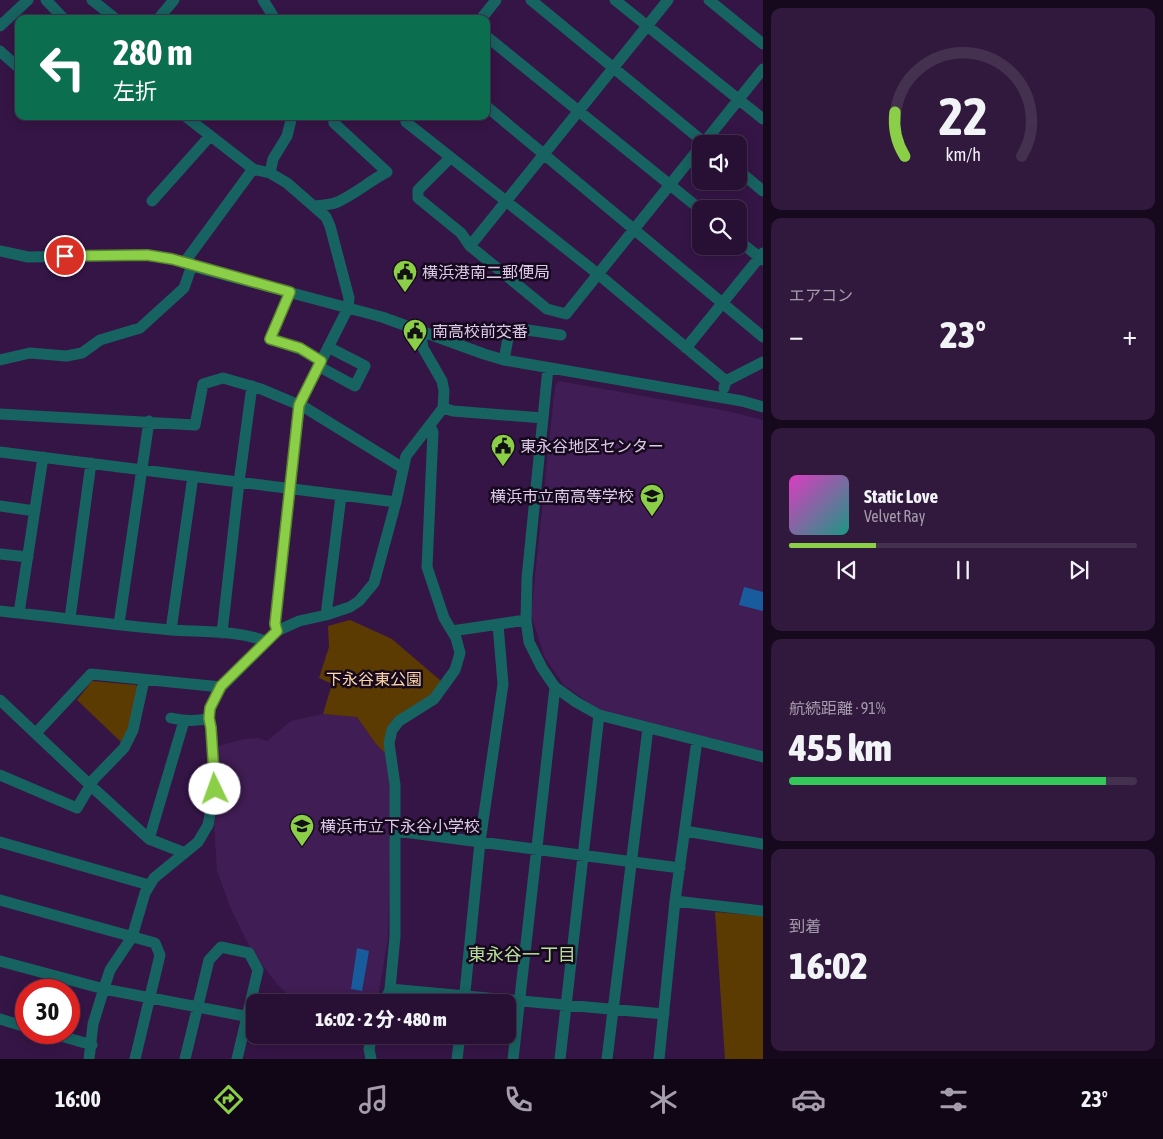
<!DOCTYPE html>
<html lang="ja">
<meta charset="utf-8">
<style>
body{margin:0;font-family:"Asap Condensed","Noto Sans JP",sans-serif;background:#30193c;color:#f1f3f6;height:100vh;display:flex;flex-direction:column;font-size:19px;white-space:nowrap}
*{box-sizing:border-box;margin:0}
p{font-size:16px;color:#a59dac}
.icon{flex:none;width:28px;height:28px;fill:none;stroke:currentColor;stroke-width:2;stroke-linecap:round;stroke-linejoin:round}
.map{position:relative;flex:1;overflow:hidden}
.sheet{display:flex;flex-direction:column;gap:8px;padding:8px;background:#16091d;width:400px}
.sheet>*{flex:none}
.banner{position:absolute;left:15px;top:15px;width:475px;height:105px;border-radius:10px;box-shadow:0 2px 12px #0003,0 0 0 1px #44304f;background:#0b6e4f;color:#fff;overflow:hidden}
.controls{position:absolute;left:692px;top:135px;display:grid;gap:10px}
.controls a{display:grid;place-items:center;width:55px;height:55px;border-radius:10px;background:#281034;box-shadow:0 2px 12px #0003,0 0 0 1px #44304f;font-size:25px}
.speed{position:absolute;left:15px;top:979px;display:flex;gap:10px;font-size:25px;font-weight:700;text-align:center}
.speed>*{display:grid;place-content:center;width:65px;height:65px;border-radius:50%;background:#281034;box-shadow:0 2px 12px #0003,0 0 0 1px #44304f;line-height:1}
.speed .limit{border:8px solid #d22;background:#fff;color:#111}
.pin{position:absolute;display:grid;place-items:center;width:42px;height:42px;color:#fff;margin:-21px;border:2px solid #fff;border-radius:50%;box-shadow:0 1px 5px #0007}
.me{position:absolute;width:55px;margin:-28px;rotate:357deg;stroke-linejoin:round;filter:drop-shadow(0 0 4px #0008)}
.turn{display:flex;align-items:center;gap:18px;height:105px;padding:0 15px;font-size:22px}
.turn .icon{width:65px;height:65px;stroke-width:2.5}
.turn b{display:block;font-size:35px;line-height:42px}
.big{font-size:38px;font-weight:800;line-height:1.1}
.sheet .card{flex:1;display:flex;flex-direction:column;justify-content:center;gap:8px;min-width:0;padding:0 18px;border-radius:10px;background:#30193c}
.sheet .dial{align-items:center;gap:0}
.dial svg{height:130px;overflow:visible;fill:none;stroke:#44304f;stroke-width:7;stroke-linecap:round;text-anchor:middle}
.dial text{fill:#f1f3f6;stroke:none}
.song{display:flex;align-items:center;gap:15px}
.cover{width:60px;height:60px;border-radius:8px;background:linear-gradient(135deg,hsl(310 70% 55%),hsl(170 70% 35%))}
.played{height:5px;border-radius:2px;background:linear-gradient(90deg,#8bce47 25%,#44304f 25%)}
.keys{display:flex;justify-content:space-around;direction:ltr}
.heat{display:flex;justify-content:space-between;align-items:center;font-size:28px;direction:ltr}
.charge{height:8px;border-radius:4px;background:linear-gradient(90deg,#34c759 91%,#44304f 0)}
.trip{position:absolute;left:246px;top:994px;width:270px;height:50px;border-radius:10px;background:#281034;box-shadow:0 2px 12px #0003,0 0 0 1px #44304f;font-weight:800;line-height:50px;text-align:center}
.menu{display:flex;height:80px;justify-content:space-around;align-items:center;background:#100615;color:#a59dac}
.menu .icon{width:35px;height:35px}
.menu .on{color:#8bce47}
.menu b{font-size:22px;color:#f1f3f6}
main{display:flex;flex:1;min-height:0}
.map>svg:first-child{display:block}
</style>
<main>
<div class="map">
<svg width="763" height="1059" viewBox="0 0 763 1059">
<rect width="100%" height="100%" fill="#351546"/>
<path fill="#401d54" d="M559,381L727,411L763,420V753L598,710L563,684L545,658L531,615L555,386Z
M323,714L357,717L376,744L387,755L391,805L388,938L379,992L374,1002H295L277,984L251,950L230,907L217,870L214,824L218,809L220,792L218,746L244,739L258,738L267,741L291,721Z"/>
<path fill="#5c3b03" d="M350,620L392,639L441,681L430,696L405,711L392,720L387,755L376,744L357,717L323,714L332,684L319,678L329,647L328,626Z
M92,681L136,685L139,690L128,729L121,742L77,700Z
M715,912L763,916V1059H725Z"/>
<path fill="#185c9e" d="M744,587L763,592V611L739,605Z
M357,948L369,951L362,991L351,989Z"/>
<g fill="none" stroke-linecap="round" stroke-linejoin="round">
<path stroke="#176361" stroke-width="11" d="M46,0L64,19
M92,0L116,19
M263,0L275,19
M531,0L706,144
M615,0L763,119
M709,0L763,44
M158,19L174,0
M481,19L496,0
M0,26L28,0
M486,36L701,210
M0,51L19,68
M486,106L763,337
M185,116L253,169L270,173L287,183L326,217L330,226L349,298L348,308L299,405L275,624L277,631
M405,116L406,122L598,274L726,381
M703,144L763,69
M450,158L418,190V198L461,233L470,246L547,309L566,314L701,146
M739,171L763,191
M270,173L273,159L287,136L292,116
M152,201L210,136
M315,206C321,205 329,205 335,203C353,196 369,181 387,172L334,123L333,116
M739,241L763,260
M470,246L668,0
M0,251L28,257L147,255L172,259L206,270L382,317L484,354L504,360L742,401L763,407
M184,263L253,169
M290,292L270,339L300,349L321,361
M686,348L763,253
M0,360L30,353L66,356L82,353L100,340L140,328L184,288L192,265
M504,360L508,338L514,328L561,335
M318,366L355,386L365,366L328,347
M548,368L527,578L526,620L529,642L542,668L555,687L576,702L599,715L763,757
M724,388L726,381L763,362
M443,408L453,411L543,418
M0,414L195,425L203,384L223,378L261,389L304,407L403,468
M0,452L396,502
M0,506L35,511
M0,554L28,557
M0,611C57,617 114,625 171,630C201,632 238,630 265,641
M19,613L43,457
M326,615L341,496
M70,618L91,463
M119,624L149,421
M171,630L193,476
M452,631L526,620
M222,633L239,482L252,386
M0,700L90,785L149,839L185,853
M171,718C184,721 196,722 209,718
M36,733L91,674L221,687
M0,775L77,808L94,779L124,748L133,730L144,680
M396,831L680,868
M685,831L763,844
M149,839L184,721
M0,842L149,885
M0,900L155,943L160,955L135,1059
M675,901L763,911
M0,961L104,989L255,1018
M390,989L664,1014
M385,1002L390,989L395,936V785L389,743L392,730L399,721L434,699L455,670L460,653L456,638L444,618L427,567L433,432L430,426
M464,1002L480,842L503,684L498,625
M0,1019L26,1027
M47,1032L92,1045
M89,1059L93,1024L106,982L110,970L132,937L145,893L154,878L198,842L208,825L215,789L211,728L209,718L210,708L221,687L277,631L299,621L326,615L350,607L359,601L374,583L396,502L406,456L443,408L444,391L442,381L423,348L420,330
M185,1059L209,960L221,947L249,953L258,970L237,1059
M371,1059L369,1049L372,1035
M457,1059L460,1035
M513,1059L555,687
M560,1059L599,715
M607,1059L648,728
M659,1059L675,901L697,740"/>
</g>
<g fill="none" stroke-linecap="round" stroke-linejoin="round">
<defs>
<path id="route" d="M65,256L147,255L172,259L290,292L270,339L300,348L321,361L299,405L275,624L277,631L221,686L210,708L209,718L211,728L215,789"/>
</defs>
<use href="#route" stroke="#5a862e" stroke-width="12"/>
<use href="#route" stroke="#8bce47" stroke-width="9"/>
</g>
<defs>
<symbol id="civic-pin" viewBox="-11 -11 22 30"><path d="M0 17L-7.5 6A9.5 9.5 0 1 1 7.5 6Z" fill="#8bce47" stroke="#16091d"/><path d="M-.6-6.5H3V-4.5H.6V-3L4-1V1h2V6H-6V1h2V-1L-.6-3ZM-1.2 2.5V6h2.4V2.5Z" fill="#111"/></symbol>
<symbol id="school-pin" viewBox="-11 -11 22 30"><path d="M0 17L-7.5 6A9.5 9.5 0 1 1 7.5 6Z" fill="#8bce47" stroke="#16091d"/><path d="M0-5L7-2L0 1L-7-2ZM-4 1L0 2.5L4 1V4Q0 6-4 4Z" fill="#111"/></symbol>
</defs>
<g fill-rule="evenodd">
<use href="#civic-pin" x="391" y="258" width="28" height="38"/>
<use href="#civic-pin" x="401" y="317" width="28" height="38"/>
<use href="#civic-pin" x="489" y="432" width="28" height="38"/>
<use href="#school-pin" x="638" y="482" width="28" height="38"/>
<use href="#school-pin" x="288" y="812" width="28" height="38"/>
</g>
<g text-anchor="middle" stroke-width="5" stroke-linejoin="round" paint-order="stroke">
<g font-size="16" fill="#dccae8" stroke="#16091d" text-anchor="start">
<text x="422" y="278">横浜港南二郵便局</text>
<text x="432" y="337">南高校前交番</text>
<text x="520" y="452">東永谷地区センター</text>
<text x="634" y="502" text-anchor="end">横浜市立南高等学校</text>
<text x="320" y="832">横浜市立下永谷小学校</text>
</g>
<g font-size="16" fill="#fdd7a8" stroke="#16091d">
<text x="374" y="685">下永谷東公園</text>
</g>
<g font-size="18" fill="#b9e09b" stroke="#16091d">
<text x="522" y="961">東永谷一丁目</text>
</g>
</g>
</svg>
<div class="controls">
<a><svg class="icon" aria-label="sound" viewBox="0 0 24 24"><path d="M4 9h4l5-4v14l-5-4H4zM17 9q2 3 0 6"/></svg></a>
<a><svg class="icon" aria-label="search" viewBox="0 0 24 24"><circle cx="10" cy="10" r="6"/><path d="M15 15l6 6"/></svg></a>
</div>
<div class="speed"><div class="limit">30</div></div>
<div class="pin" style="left:65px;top:256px;background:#d93025"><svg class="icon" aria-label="arrive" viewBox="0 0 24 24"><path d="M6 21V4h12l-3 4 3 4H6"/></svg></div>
<svg class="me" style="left:215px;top:789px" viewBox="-20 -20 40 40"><circle r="19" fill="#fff"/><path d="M0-13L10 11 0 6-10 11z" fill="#8bce47"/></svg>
<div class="trip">16:02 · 2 分 · 480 m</div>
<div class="banner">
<div class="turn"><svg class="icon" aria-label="left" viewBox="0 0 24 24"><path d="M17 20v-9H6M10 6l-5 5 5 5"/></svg><div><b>280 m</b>左折</div></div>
</div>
</div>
<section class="sheet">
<div class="card dial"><svg viewBox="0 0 100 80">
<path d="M14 69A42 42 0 1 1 86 69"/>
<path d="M14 69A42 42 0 0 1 8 42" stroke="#8bce47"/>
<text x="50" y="56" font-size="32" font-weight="700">22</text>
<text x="50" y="72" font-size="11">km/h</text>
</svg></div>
<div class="card"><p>エアコン</p>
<div class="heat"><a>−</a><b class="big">23°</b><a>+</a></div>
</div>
<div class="card">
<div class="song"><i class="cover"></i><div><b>Static Love</b><p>Velvet Ray</p></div></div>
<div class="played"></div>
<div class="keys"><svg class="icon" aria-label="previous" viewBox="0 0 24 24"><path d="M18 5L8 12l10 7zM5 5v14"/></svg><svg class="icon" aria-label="pause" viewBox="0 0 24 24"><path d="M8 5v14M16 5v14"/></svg><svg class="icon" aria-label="next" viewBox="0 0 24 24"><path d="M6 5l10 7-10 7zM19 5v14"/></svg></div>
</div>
<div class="card"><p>航続距離 · 91%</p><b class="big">455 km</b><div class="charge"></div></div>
<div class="card"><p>到着</p><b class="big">16:02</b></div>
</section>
</main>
<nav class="menu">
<b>16:00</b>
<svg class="icon on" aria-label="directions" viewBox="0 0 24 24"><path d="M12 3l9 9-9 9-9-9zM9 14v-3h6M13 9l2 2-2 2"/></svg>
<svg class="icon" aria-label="music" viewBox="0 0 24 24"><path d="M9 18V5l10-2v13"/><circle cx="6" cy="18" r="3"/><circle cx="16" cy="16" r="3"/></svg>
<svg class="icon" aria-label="phone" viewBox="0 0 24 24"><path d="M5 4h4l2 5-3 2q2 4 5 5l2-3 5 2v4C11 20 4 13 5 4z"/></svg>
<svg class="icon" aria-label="climate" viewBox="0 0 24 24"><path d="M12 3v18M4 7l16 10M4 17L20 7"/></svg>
<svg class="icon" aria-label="car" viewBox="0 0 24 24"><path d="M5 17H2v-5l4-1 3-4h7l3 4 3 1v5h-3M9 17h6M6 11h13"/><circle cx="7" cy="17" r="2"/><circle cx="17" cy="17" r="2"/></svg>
<svg class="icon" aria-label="filters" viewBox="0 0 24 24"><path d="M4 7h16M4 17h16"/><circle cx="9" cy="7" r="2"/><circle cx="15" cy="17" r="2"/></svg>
<b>23°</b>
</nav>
